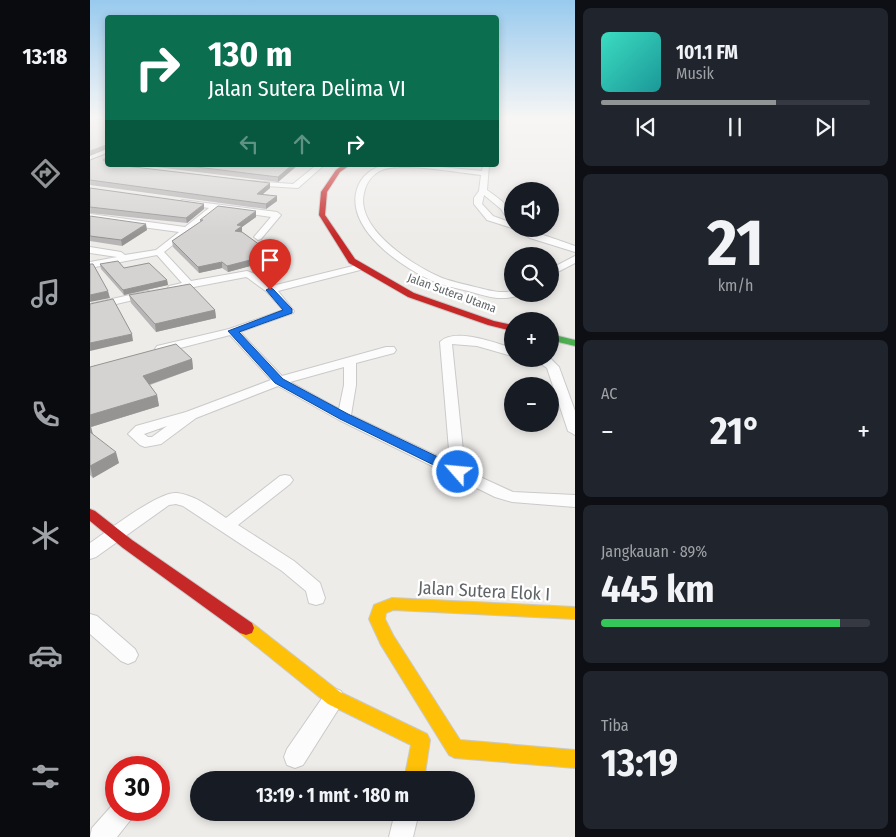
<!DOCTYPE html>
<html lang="id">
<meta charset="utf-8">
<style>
body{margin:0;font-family:"Fira Sans Condensed",sans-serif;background:#20242c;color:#f1f3f6;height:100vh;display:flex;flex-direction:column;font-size:19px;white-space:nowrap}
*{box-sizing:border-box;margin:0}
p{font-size:16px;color:#9ea1a6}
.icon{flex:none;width:28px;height:28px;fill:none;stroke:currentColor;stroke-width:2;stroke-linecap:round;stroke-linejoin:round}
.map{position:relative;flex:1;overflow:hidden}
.panel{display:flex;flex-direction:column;gap:8px;padding:8px;background:#0d0f14;width:321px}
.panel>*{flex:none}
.guide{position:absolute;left:15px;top:15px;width:394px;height:152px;border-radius:5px;box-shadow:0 2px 8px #0003;background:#0b6e4f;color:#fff;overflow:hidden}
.fabs{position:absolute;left:414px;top:182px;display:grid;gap:10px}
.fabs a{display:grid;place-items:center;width:55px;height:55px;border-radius:50%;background:#171b24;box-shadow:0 2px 8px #0003;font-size:25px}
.speed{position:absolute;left:15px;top:756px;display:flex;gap:10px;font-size:25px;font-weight:700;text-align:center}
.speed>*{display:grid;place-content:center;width:65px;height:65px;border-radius:50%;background:#171b24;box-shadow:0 2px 8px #0003;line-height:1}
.speed .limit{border:8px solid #d22;background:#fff;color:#111}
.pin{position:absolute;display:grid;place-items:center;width:42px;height:42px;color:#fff;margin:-51px -21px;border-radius:50% 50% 50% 0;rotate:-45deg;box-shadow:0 0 5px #0007}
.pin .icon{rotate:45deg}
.me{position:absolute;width:55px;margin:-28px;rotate:297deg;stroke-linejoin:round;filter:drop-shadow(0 0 4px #0008)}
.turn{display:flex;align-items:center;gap:18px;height:105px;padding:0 20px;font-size:22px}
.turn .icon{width:65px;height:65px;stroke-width:2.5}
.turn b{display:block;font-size:35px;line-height:42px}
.lanes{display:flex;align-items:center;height:48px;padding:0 20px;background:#0003;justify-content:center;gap:25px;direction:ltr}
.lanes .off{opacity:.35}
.big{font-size:38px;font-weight:700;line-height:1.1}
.panel .tile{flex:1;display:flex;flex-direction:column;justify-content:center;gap:8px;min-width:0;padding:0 18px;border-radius:8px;background:#20242c}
.panel .dial{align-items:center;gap:0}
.dial b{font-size:65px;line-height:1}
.song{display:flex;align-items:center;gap:15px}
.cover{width:60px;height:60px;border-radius:8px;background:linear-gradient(135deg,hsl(170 70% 55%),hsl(180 70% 35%))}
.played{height:5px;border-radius:2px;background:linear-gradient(90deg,#919494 65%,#363941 65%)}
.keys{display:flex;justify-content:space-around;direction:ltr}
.heat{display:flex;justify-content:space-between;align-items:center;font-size:28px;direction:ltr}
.charge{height:8px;border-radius:4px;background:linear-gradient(90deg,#34c759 89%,#363941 0)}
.trip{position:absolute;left:100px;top:771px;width:285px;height:50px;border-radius:25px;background:#171b24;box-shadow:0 2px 8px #0003;font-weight:700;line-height:50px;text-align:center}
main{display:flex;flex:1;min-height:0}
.tabs{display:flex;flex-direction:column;width:90px;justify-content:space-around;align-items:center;background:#090b0e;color:#9ea1a6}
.tabs .icon{width:35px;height:35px}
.tabs .active{color:#919494}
.tabs b{font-size:22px;color:#f1f3f6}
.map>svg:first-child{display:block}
</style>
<main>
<nav class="tabs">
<b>13:18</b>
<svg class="icon active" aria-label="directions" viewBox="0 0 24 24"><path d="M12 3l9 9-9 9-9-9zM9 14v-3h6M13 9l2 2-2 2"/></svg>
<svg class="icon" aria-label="music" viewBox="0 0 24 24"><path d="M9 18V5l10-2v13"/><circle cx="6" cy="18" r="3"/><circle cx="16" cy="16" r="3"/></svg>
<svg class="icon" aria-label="phone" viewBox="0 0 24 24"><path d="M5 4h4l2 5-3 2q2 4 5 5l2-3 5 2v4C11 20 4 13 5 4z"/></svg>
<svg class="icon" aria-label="climate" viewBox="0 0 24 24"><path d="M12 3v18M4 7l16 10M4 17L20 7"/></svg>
<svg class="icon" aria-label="car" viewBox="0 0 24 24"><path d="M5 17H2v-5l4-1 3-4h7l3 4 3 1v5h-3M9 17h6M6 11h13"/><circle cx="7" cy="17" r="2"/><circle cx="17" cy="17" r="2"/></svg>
<svg class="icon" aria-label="filters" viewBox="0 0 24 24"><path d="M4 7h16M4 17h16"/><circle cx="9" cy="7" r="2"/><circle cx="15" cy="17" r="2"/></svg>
</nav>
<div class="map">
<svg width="485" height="837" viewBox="0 0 485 837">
<rect width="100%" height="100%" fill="#eeece9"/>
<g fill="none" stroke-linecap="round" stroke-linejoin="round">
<defs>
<path id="street" d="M223,165H231L232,167L208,188L162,185L158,183L162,181L203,184L224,167Z
M295,165H331L392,171L393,165H399L397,190C409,199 422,206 422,221H419L411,209L394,195L392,204L403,216L422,223V228L397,220L384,204V198L389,191L391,175C369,173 311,162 292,170C282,174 276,183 274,193C265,229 324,266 352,278C363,282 374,284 385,287C398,290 409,294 422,291V294H428L427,296C409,301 395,296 378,291C367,288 355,286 345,282C312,268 255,229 267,189C271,176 283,167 295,165Z
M92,200L187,212L191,215L171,239L168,240L164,237L181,217L128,209L74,252L101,281L157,271L165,274L182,286L271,264L274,265V269L188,291L204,311L203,313L150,332L192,376L296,347H304L306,350L304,353L266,363V385L261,415L360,462L350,342C364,327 406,343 422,348V356L387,346L362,344L375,470L423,492L485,495V507L422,502L405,497L249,420L188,386L106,418L71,444L55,447L50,445L38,434L46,426L96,412L181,380L140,335L71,353L65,349L67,346L139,329L193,310L177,292L158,278L156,277L83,291L79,290L78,288L79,286L92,283L67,255L0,268V262L27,257L0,253V247L31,252L35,255L66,250L89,232L0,220V214L95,227L119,208L92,204ZM254,367V385L249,409L200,382ZM77,426L62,437H58L54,434Z
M427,229C440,229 470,241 485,246V252L440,238Z
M485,256V263L460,276V269Z
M57,291L61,292L62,294L61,296L0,310V304Z
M460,358L469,367L485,411V435L478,431L457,368L444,359Z
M195,475L200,476L203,480L200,484L148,525L204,561L230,583L235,598L233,603L226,605L219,603L216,591L192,571L93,506L86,504L79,505L6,557L0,559V543C17,532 68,491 87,493C105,495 121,508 136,518L190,476Z
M0,614L7,616L45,649L48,655L45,661L38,664L31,661L0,634Z
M244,688L251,691L255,698L251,705L213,765L205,768L197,765L194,757L197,749L237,691Z
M26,801V810H46L42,818L27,837H0L2,828Z
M305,812H329L323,837H299Z"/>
<path id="fast" d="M460,334L485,340V346L460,340Z"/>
<path id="slow" d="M302,598L485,607V619L303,610L296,613L295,619L303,635L370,740L485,750V768L365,758L359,755L291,645L279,619L284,605Z
M156,621L162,623L250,692L337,734L340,740L334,780H314L321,745L238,704L150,633L148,628L150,623Z"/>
<path id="jam" d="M253,165H260L250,172L237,192L235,215L265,259L324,293L404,321L422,325V331L398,325L318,297L259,263L229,215L231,192L246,170Z
M0,509L5,511L42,540L162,623L164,628L162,633L156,635L150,633L33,548L0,521Z"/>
</defs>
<use href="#street" stroke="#cacaca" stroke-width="2"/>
<use href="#fast" stroke="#cacac9" stroke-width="2"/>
<use href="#slow" stroke="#cacac9" stroke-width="2"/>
<use href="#jam" stroke="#cacac9" stroke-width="2"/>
<use href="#street" fill="#fcfcfc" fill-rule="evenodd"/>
<use href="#fast" fill="#4caf50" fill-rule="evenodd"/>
<use href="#slow" fill="#ffc107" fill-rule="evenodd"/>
<use href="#jam" fill="#c62828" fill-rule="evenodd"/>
</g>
<path fill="#b7b5b5" d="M18,153V162L17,163L18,165L180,188L173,194L187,196V201L176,209L0,185V160Z
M50,165H208L188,182Z
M0,188L114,209L97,223L0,213Z
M0,216L57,230L32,246L0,241Z
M166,217L152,227V232L170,245L196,260V266L179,270L172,263L138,272L132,268L109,273L83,247L82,241L110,222V220Z
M10,264L34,268L77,280L78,285L34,295L11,269Z
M39,295L125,310L126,318L66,332L41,303Z
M102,359L103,369L60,385L67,395L69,406L1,427L3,435L29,463L3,478L0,475V367Z"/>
<path fill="#959493" d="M16,145L17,149L0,156V151Z
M17,156L18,162L14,165L13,160Z
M202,165H208L188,182V177Z
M180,183V188L167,199V194Z
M187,196V201L176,209V204Z
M114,204V209L97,223L96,218Z
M166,211V217L152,227V232L146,237L145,231L147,225Z
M56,224L57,230L32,246L31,240Z
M172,257V263L138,272L137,266Z
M196,260V266L179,270V264Z
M132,262V268L109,273L108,267Z
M77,280L78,285L34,295L33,290Z
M18,291L20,298L0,302V295Z
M125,310L126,318L66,332L65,324Z
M42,334L43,341L0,351V343Z
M102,359L103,369L55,386L53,376Z
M67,395L69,406L1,427L3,435L0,437V415Z
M26,452L29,463L3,478L0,466Z"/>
<path fill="#d5d3d2" stroke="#959493" d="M0,119H18V145H16L0,151Z
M18,153V156L13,160L18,163V165H27L180,183L167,194L187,196L176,204L0,180V160Z
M90,165H202L188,177Z
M0,188L114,204L96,218L0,207Z
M128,206L166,211L147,225L152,226L145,231L152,232L170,245L178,244L196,260L179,264L172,257L137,266L132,262L108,267L82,241L113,220H110Z
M0,216L56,224L31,240L0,236Z
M28,261L34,268L59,263L77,280L33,290L10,264Z
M0,264H3L18,291L0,295Z
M100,284L125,310L65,324L39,295Z
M23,299L42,334L0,343V304Z
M86,344L102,359L53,376L67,395L0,415V367Z
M0,432L26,452L0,466Z"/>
<linearGradient id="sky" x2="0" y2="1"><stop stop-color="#98caee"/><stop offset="0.5" stop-color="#f7f6f5"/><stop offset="1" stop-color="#f7f6f5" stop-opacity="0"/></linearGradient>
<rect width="485" height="236" fill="url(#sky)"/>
<path fill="#1a73e8" stroke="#114b97" d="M180,288L183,289L202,309V313L149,332L193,379L258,414L373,469L375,472L373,475H364L250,419L185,383L138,331L193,310L176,290Z"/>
<g text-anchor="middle" stroke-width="4.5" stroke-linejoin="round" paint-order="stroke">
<g font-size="12" fill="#5f6467" stroke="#fff">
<text transform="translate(362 293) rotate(20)" y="4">Jalan Sutera Utama</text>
</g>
<g font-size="18" fill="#5f6467" stroke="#fff">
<text transform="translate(394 591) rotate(3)" y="6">Jalan Sutera Elok I</text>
</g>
</g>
</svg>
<div class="fabs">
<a><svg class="icon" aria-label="sound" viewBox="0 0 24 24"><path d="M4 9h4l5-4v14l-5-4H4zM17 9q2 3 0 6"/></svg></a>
<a><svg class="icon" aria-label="search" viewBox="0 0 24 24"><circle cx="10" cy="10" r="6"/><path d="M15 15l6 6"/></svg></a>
<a>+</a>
<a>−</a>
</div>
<div class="speed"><div class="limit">30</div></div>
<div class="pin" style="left:180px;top:290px;background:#d93025"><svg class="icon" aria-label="arrive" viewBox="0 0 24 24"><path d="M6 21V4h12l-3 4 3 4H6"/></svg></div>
<svg class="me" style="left:368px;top:472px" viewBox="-20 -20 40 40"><circle r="17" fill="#1a73e8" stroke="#fff" stroke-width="3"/><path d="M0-11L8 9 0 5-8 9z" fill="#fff"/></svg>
<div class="trip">13:19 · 1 mnt · 180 m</div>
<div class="guide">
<div class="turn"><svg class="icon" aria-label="right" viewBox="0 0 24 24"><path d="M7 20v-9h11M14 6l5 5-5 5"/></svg><div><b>130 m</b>Jalan Sutera Delima VI</div></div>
<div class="lanes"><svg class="icon off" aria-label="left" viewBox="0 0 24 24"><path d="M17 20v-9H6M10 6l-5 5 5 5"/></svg><svg class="icon off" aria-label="ahead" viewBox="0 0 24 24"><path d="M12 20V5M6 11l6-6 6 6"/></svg><svg class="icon" aria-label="right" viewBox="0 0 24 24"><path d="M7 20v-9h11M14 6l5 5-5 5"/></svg></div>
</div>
</div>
<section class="panel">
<div class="tile">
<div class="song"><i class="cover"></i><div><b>101.1 FM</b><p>Musik</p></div></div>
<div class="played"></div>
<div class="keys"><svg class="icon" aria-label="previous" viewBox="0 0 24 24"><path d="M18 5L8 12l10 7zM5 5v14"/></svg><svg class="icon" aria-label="pause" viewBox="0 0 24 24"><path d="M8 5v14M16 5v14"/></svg><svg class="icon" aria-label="next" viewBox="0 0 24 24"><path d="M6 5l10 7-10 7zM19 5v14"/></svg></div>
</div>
<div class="tile dial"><b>21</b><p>km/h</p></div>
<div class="tile"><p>AC</p>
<div class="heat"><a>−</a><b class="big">21°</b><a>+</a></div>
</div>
<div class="tile"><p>Jangkauan · 89%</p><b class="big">445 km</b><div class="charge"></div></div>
<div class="tile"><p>Tiba</p><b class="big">13:19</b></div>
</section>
</main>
